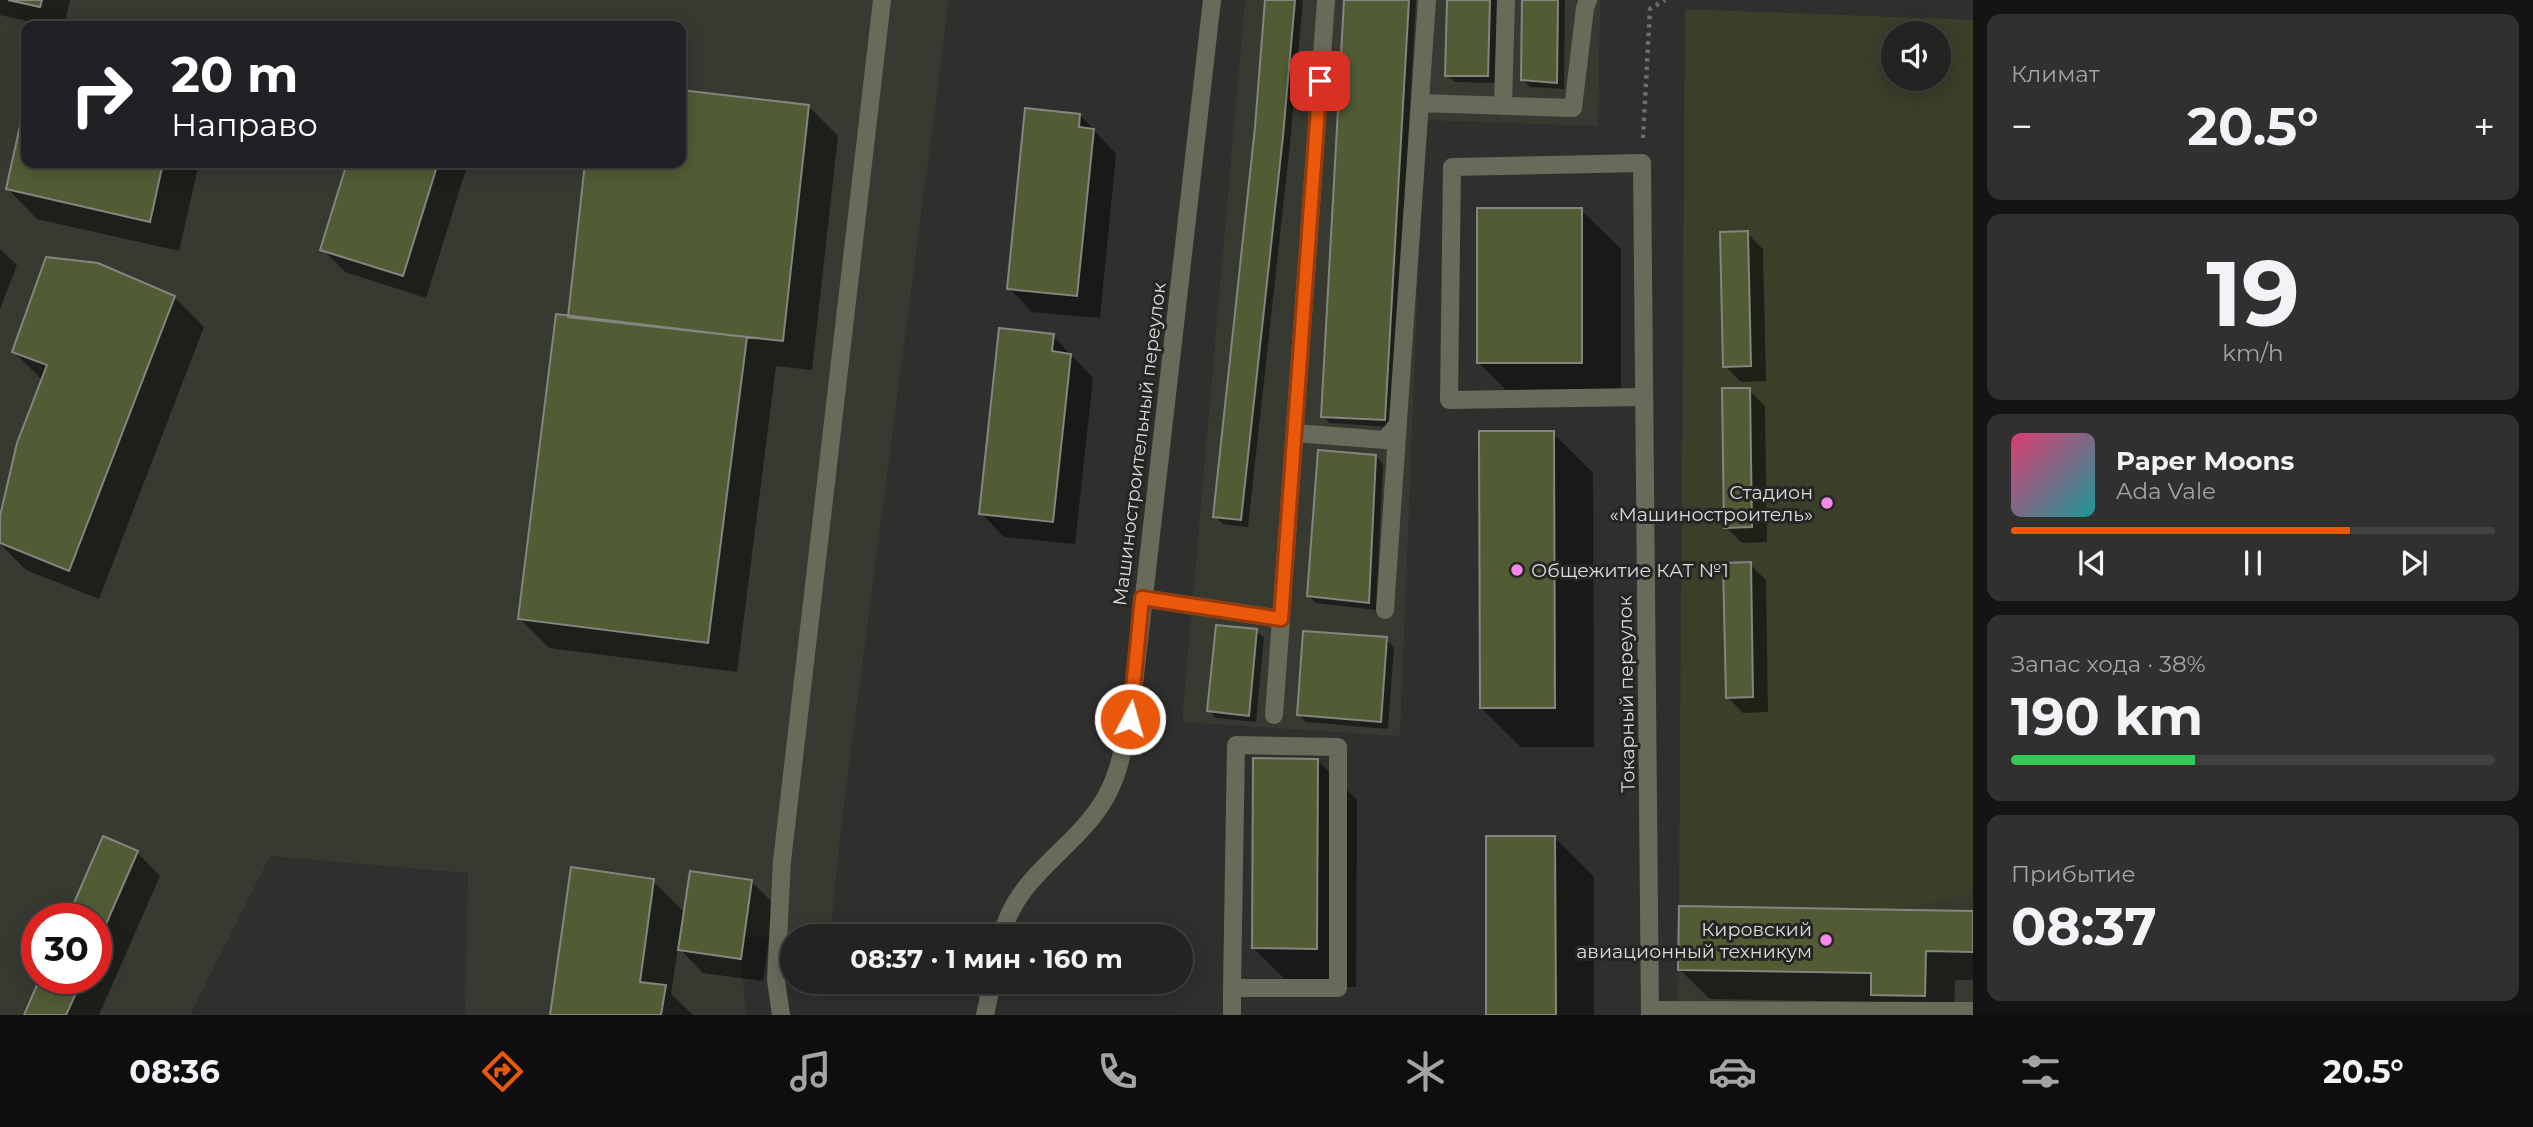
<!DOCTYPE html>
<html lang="ru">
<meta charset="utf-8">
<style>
body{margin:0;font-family:Montserrat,sans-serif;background:#2f302f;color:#f1f3f6;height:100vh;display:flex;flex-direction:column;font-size:26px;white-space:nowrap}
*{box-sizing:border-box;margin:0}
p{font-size:23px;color:#a3a4a5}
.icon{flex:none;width:38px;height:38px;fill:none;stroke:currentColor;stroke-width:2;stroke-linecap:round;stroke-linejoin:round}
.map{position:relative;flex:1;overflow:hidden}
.drawer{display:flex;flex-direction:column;gap:14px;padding:14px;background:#131413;width:560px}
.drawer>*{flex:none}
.banner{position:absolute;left:21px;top:21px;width:665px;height:147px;border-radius:14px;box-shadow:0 4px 18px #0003,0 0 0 2px #404140;background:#202124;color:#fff;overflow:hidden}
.tools{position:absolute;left:1881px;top:21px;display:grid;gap:14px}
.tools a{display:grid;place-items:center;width:70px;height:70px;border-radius:50%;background:#232422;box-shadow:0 4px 18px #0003,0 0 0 2px #404140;font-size:35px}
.speed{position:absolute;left:21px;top:903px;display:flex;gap:14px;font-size:35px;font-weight:700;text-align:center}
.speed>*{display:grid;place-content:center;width:91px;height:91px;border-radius:50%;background:#232422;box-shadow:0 4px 18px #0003,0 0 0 2px #404140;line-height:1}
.speed .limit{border:10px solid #d22;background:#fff;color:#111}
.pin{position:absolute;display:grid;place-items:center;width:60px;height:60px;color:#fff;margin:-30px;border-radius:14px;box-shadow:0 4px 10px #0006}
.me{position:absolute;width:77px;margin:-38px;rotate:6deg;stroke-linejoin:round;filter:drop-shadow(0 0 5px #0008)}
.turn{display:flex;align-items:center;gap:24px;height:147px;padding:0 35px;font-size:32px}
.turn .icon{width:91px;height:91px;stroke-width:2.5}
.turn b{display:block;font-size:49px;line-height:60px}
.big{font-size:52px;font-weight:700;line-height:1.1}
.drawer .tile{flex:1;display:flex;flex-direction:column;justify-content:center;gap:10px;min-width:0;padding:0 24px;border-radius:14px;background:#2f302f}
.drawer .dial{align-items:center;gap:0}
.dial b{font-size:91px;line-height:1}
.song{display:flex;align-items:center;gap:21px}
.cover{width:84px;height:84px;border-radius:10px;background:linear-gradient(135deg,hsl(340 70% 55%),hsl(180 70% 35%))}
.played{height:7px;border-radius:4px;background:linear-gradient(90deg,#ea580c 70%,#404140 70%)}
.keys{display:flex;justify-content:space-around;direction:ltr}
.heat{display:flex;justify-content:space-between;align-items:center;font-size:38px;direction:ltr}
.charge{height:10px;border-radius:5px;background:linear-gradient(90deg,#34c759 38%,#404140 0)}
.trip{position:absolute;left:780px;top:924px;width:413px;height:70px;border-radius:35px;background:#232422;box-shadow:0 4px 18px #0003,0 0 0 2px #404140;font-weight:700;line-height:70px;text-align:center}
.menu{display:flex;height:112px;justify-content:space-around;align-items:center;background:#0e0e0e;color:#a3a4a5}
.menu .icon{width:49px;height:49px}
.menu .selected{color:#ea580c}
.menu b{font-size:32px;color:#f1f3f6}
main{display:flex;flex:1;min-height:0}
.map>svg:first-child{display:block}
</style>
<main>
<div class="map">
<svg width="1973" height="1015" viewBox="0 0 1973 1015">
<rect width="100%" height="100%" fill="#2f302d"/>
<path fill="#373a31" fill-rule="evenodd" d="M0,0H949L842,819L830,936H793V941L777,937H744L741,959L746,1015H465L468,873L270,856L190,1015H0ZM26,26H681V163H26ZM37,919H96V978H37Z
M1245,0H1600L1598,126L1424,120L1400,736L1182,722Z
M1973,892V1015H1678L1679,906L1892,910Z"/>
<path fill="#393f29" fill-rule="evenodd" d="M1685,9L1973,20V892L1963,896L1892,910L1679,906ZM1894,33H1939V79H1894Z"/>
<path fill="#0007" d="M0,0H70L64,26H49L0,15Z
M1267,0H1303L1290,144L1248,527L1223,524L1215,516L1256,128Z
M1346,0H1416L1392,427L1330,423L1323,416Z
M1449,0H1497L1495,83L1455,82L1447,75Z
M1524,0H1565L1564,89L1530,87L1522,79Z
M681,92L808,106L838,136L812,370L776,366L737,672L549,648L519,618L570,320L587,163H681Z
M25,114L26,163H199L179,251L37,219L8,189Z
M1080,115L1116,154L1100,318L1032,312L1009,288Z
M349,163H468L426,298L345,272L322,249Z
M1581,210L1621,249V402H1518L1479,363Z
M1747,233L1763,249L1766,381L1741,382L1725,366Z
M0,249L17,265L0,309Z
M97,265L175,298L204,327L99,599L26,570L0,544V524L43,381L14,352Z
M1053,336L1093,378L1075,544L1004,537L981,513Z
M1749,390L1765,406L1767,542L1742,543L1726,527Z
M1553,433L1593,473L1594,747H1521L1481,708Z
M1376,456L1383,464L1376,610L1316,603L1309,596Z
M1750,564L1766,580L1768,712L1743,713L1727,697Z
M1256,631L1264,638L1256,722L1216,718L1209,711Z
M1386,639L1394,647L1388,729L1306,722L1299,715Z
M1317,760L1357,800L1356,987H1293L1253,948Z
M104,838L137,852L160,876L99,1015H26L42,978H96V919Z
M1555,838L1594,877V1015H1488Z
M653,881L685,913L751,881L774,904L763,981L703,973L678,947L671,994L693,1015H551Z
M1973,912V980H1955L1954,1015L1881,1002L1710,999L1680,970Z"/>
<path fill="#515c35" stroke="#848581" stroke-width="2" d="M8,0H42L40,7Z
M1265,0H1295L1283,136L1241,520L1213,517L1255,127Z
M1344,0H1409L1385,420L1321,417Z
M1447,0H1490L1488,76H1445Z
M1522,0H1558L1557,83L1521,80Z
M681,90L809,105L783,341L568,317L585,163H681Z
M1025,108L1080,114L1079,127L1094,129L1077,296L1007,289Z
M23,112L26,113V163H163L150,222L6,189Z
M347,163H438L403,276L320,250Z
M1477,208H1582V363H1477Z
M1748,231L1751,366L1723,367L1720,232Z
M46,257L98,263L175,296L69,571L0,543V516L17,443L47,365L12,352Z
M556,314L747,337L708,643L518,619Z
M999,328L1054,334L1052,351L1071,354L1053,522L979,514Z
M1722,388H1750L1752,527L1724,528Z
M1479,431H1554L1555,708H1480Z
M1318,450L1376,455L1369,603L1307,596Z
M1751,562L1753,697L1726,698L1723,563Z
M1216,625L1257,629L1249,716L1207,711Z
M1303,631L1387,637L1381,722L1297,715Z
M1253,758L1318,759L1317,949L1252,948Z
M103,836L138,851L96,947V919H67Z
M1486,836H1555L1556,1015H1486Z
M571,867L654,879L640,982L666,985L661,1015H550Z
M690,871L752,880L741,959L678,950Z
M1679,906L1973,911V952L1926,951L1925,996L1871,995V973L1678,970Z
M40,978H83L66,1015H24Z"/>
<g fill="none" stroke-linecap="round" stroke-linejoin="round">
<path stroke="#6d6e6b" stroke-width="4.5" stroke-dasharray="3.5 5" stroke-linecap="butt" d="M1643,138L1650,9L1665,0"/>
<path stroke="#666b5a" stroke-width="18" d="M1420,103L1573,108L1585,8L1588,0
M1503,106L1506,0
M1642,163L1452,167L1449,400L1644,397
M1295,433L1385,440L1398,424
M1142,598L1281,619
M1385,610L1427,0
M1274,715L1326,0
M1650,1010L1973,1011
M781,1015L776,980L782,861L882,0
M1232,1015V988L1236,745L1338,747V988H1232"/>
<path stroke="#666b5a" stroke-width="18" d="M1642,163L1650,1015
M1002,936C1014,879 1071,851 1101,805C1118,780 1123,749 1130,719L1212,0
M985,1015L992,982"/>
</g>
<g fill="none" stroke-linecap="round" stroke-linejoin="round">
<defs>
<path id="route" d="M1130,719L1142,598L1281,619L1320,81"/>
</defs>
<use href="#route" stroke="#983908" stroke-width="18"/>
<use href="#route" stroke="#ea580c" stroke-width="12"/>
</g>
<g fill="#f788eb" stroke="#252623" stroke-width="2.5">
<circle cx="1827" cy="503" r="7"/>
<circle cx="1517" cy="570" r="7"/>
<circle cx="1826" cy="940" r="7"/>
</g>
<g text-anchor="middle" stroke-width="6" stroke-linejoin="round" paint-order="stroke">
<g font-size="19" fill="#dbdcda" stroke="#252623">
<text transform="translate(1139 444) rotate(-83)" y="7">Машиностроительный переулок</text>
<text transform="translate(1626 694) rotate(-91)" y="7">Токарный переулок</text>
</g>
<g font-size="19" fill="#dbdcda" stroke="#252623" text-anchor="end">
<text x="1813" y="499">Стадион<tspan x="1813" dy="22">«Машиностроитель»</tspan></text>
<text x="1531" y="577" text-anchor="start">Общежитие КАТ №1</text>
<text x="1812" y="936">Кировский<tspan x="1812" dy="22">авиационный техникум</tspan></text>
</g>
</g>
</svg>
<div class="tools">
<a><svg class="icon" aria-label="sound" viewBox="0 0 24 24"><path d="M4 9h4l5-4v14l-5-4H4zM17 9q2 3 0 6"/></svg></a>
</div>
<div class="speed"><div class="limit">30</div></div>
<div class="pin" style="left:1320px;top:81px;background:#d93025"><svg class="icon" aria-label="arrive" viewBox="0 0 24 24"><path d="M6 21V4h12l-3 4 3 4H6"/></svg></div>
<svg class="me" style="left:1130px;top:719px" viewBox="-20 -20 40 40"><circle r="17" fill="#ea580c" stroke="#fff" stroke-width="3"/><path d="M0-11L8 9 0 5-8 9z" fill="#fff"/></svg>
<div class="trip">08:37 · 1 мин · 160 m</div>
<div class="banner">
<div class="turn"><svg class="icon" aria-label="right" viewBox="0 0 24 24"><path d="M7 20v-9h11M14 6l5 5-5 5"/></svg><div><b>20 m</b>Направо</div></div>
</div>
</div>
<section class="drawer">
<div class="tile"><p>Климат</p>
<div class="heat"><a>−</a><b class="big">20.5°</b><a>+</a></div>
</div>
<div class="tile dial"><b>19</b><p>km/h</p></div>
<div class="tile">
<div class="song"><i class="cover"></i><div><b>Paper Moons</b><p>Ada Vale</p></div></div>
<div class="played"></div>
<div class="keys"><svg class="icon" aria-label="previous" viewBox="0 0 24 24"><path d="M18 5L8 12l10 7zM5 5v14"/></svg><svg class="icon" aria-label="pause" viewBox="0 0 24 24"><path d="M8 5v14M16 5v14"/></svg><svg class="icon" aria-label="next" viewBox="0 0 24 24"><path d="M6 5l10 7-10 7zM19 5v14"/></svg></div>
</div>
<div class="tile"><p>Запас хода · 38%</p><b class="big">190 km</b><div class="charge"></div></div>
<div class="tile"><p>Прибытие</p><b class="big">08:37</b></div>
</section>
</main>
<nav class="menu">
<b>08:36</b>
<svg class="icon selected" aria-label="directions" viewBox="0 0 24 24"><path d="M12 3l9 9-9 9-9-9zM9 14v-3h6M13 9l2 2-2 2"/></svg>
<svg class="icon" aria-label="music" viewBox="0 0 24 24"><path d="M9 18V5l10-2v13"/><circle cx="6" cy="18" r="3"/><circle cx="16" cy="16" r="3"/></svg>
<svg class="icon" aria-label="phone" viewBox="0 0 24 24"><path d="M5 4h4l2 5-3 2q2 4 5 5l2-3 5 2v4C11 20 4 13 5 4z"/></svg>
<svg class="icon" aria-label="climate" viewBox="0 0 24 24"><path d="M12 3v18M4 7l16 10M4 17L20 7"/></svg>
<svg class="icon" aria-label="car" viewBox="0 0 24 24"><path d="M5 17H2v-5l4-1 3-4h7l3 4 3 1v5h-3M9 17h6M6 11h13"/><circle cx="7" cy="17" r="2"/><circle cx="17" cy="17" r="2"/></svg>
<svg class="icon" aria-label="filters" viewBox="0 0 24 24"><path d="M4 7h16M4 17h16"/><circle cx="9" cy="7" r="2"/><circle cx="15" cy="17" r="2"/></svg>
<b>20.5°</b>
</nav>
